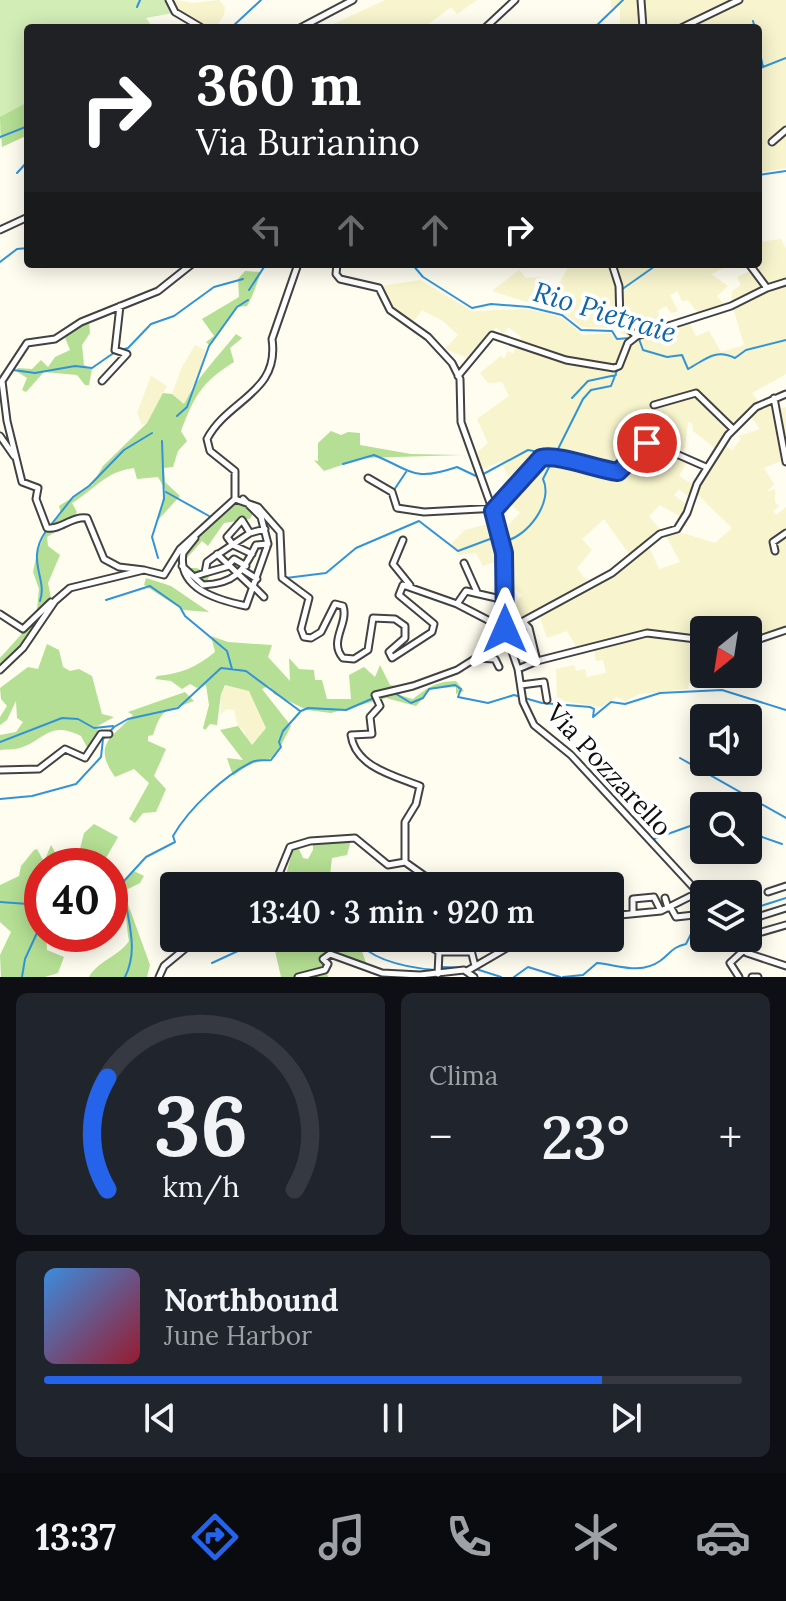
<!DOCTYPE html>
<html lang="it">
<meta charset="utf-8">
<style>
body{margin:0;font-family:Lora,serif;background:#20242c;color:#f1f3f6;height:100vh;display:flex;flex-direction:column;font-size:30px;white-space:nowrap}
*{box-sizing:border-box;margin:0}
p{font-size:26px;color:#9ea1a6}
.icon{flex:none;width:44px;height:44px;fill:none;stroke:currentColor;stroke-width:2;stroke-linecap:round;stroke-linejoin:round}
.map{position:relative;height:977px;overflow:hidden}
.panel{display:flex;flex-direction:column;gap:16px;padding:16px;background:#0d0f14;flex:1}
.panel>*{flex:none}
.hud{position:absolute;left:24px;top:24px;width:738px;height:244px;border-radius:8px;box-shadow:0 4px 20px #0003;background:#202124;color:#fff;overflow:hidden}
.needle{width:52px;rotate:210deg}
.controls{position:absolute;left:690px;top:616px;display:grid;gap:16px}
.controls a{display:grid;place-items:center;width:72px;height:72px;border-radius:8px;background:#171b24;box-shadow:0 4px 20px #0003;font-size:40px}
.speed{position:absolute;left:24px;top:848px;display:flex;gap:16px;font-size:40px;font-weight:700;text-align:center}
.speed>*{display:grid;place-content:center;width:104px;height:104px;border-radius:50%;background:#171b24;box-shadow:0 4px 20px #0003;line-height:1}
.speed .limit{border:12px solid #d22;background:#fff;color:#111}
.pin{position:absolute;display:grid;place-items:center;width:68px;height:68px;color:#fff;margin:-34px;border:4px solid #fff;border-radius:50%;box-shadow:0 2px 8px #0007}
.me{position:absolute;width:88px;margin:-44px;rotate:0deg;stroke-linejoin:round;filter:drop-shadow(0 0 6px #0008)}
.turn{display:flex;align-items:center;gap:28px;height:168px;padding:0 40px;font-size:36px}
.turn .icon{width:104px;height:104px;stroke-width:2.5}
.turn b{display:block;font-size:56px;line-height:68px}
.lanes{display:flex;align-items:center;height:76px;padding:0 40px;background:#0003;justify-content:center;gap:40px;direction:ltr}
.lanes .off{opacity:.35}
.big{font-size:60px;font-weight:600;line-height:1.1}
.panel .tile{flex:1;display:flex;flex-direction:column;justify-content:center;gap:12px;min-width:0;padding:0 28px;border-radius:12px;background:#20242c}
.panel .dial{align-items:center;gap:0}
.dial svg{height:208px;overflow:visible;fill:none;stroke:#363941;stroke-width:7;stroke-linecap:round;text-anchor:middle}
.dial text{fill:#f1f3f6;stroke:none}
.song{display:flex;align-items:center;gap:24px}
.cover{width:96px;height:96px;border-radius:12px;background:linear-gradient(135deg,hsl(210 70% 55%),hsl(350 70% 35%))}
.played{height:8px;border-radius:4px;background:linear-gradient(90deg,#2563eb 80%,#363941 80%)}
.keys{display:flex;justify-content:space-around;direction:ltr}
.heat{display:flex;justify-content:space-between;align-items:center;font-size:44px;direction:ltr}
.panel .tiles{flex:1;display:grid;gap:16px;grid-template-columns:1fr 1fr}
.tile:last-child{grid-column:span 2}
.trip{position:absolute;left:160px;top:872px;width:464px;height:80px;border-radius:8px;background:#171b24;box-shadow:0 4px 20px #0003;font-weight:600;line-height:80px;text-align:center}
.dock{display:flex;height:128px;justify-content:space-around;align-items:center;background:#090b0e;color:#9ea1a6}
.dock .icon{width:56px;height:56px}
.dock .current{color:#2563eb}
.dock b{font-size:36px;color:#f1f3f6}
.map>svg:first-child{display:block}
</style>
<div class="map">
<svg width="786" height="977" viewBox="0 0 786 977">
<rect width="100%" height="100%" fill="#fffcf0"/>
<path fill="#f7f4ce" d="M171,0L194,3L219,0L225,7L224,15L215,28H206L178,12Z
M385,0H477L457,14L451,7L427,25L428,28L327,27Z
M611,0H786V168L758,173V28H620V5L611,8Z
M781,239L786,249V374L752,393L760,404L745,415L716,449L693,431L692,423L688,422L685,448L678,456L689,458L679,476L695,486L691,499L679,489L674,495L688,506L683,518L660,505L649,516L661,531L632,558L604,519L582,539L592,550L577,568L588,583L522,623L515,603L522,595L512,587L506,558L483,566L476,553L458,555L451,544L465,530L496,522L498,533L508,530V525L520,513L505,498L522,475V469L508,476L501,461L478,471L475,454L488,443L477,419L509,396L502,382L488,383L480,373L501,356L504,359L508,351L513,354L521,337L508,327L504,333L496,328L471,359L445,349L458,335L443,321L422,310L412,323L391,309L382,286L420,280L472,311L526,309L550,314L562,318L583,335L609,333L622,342L633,340L613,328L582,327L565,314L492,291L519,270L526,278L541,277L552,290L559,284L570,264H722L724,268L711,274L728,286L717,296L725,305L698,313L688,300L682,301L677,291L670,295L678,311L671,313L666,306L657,311L666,328L688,320L696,336L709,331L721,352L744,345L732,304V291L741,285L737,277L754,269L751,264H758V242Z
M195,345L205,350L201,370L184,404L172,394L182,367Z
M151,376L167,386L147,423L142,425L137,413Z
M772,400L776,410L786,407V459L764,468L774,484L767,492L775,489V502L779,506L773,511L776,515L786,507V629L748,642V630H704V639L698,638L688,689L639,694L626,701L617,697L601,707L557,700L556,669L574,665L576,671L585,669L587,677L606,673L603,660L596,661L593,645L578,650L567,631L547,638L539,614L615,572L649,547L659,569L680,562L665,534L676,531L715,543L732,528L696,493L700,479L723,444L732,450L741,439L739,436L760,429L749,414Z
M226,685L249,691L262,715L266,728L252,745L245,741V732L238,726L234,710L227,709L221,714V694Z"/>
<path fill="#d2edb6" d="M0,0H168L173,13L146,18L153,28H28V132L0,139Z"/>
<path fill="#b5df94" d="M28,102V135L2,147L0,117Z
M245,271L261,272C256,285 254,294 247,306L238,307L210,346L206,342L214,336L202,319L239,297L238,279Z
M89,321L90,333L82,345L84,365L92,369L89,385H85L77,375L44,372L26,392L22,390L27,378L16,371L18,368L32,369L41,360L48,367L55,357L70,350L64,335Z
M236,334L242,338L230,348L234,362C201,383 195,395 181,431L187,441L178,451L173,467L164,468L165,482L180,496L158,520L165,489L158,477L137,479L134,468C104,472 97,488 72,503L77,512L71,522L47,537L48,546L60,555L48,583L52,603L46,611L49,616L31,644L0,670V658L26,629L37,609L39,589L33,572L37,553L48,526L61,514L59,506L92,485L103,466L147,423L163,393L172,394L184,404C197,377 217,358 236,334Z
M331,431L341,435L348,432L360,433V445L411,454L462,455L363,458L324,471L314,460L318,461V443Z
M238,501L254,512L250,519L224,523L208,546L202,541L186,559L188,568H197L209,575L207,586L196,583L185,570L186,551L228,504Z
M146,578L171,586L209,612L183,610L144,585Z
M211,636L228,642L272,645L268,657L290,681L289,658L299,669L314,670L315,680H322L327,699H351L349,675L364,667L375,677L380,665L390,685L402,687L399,695L413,699C429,687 434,682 456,681L464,691L456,694V687L431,689L416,706L386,698L331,713L307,710L274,694L269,686L262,689L291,726L275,757L248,765L233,776L227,758L243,760L220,730L238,726L252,745L266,728L249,691L225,685L221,694L217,725L210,724L205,730L203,728L209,705L206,685L197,688L190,684L182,689L171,681L155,679L157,676C180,674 197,667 215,652Z
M47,644L59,650L63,667L70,671L79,669L92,676L102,714L114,717L96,727L100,733L89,751L81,736C49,720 45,740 20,748C14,750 6,749 0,750V735L16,732L23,722L17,718L16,701L7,720L0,725V717L7,706L1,699L0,688L28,667L38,669Z
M185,692L194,701C166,712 163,705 153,735L148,736V741L166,749L154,776L166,789L156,812L143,813L135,823L129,819L149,783L134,769L115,777C91,743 114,737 133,715L128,712Z
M94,824L118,837L106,858L124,880L134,871L144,876L140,883L126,890L128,904L150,965L147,977H89C98,961 119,956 129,941C125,919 128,894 110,879V866H42V934H46L47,950L64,957L58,973L45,977H1L0,955L11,932L0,922V885L19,876L21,866L34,850L37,849L44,862L51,845L56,854L79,853L84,833Z
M351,840L347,855L332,858L330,875L317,877L314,886H283L293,849H299L303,858L308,859L313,850V843Z
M272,938H351L362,951L366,963L363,966L337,954L322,955L328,977H281Z"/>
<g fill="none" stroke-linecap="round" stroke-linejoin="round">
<path stroke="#3294d7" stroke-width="2" d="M137,7L140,0
M753,21L755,28
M232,27L261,0
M594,28L623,0
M758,44L763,67
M758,69L786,58
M0,137L28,126
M17,173L28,161
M758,175L786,171
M0,262L17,249L28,248
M412,264L423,277L472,308L491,304L529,307L562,315L581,330L612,331L617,339L630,338
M249,290L266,264
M621,290L658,264
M639,339L643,350L667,357L682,355L688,369C705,360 715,348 735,358L746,350L786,340
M121,350L128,348L151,324L174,316L214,287L243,279
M13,370L35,373L75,366L92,368L115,352
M572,398L588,381L616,375
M177,416L187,407L209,346L237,307L248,300
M343,464L374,455C413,471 413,482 457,467L478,477L528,450L556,455
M394,490L406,472
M166,492L209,516
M50,526L73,497L89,486L124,450L152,433
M505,541C527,537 554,502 543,479L583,399L591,390L611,386L618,368
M158,558L152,537L164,499L162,441
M286,578L326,573L356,548L419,521L458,551L498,536
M106,600L150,586L180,607L185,616L227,651L232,669
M40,601C48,578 25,561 46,531
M393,692L411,703L423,698L429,689L455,685L461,689L458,697L488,703L514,695L542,703L590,707L594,709L593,717L611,702L625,704L660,693L722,690L786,710
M301,711L308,708L346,710L376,697
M0,742L62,718L78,719L94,728L113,726
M680,758L786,818
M0,799L32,796L76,784L101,757L103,739L114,727L128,719L178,708L221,668L246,671L300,711
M748,832L782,844
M651,840L704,821
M110,875L123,880
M124,881L146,857L175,842L173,836C189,808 225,775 252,762C257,759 266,761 271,760L281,747L279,742L283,731L300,712
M124,882C124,915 141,945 125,977
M0,902L42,905
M748,910L786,898
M110,914L124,896
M354,938C372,962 410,968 436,970
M84,940L91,934
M212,963L266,938
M442,967L470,968
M476,969L501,977
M22,977L25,959L42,922
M514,977L528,967L560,977
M563,977L583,975L597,963C618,965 640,975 660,961C671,953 672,947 686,944L692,932L704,926"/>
<defs>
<path id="minor" d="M169,0L175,12L202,28
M641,0L643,28
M300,28L353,0
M485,28L515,0
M681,28L739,0
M772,142L786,130
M0,230L28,217
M337,264L336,274L340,279L379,288L390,310L428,337L452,363L460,379L461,422L498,525L504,553L508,640L518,669L523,702L534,725L571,755L704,899
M612,264L619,286L620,322L637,336L731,306L767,288
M749,264L767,288L786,282
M458,376L492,335L566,360L614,368L619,366L628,343L637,336
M102,381L127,354L115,350L120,306
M774,398L786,462
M654,405L696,393L733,429
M0,436L14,456
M368,478L392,492L397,508L424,512L498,508C509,496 518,479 529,468C551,445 588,469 618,472L649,442L706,467
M235,499V471L210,451L207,439C228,399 280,393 272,339L298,264
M195,538L183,553C177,589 218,600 246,606L268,544L261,517L243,499
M403,540L393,564L410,585
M233,545L227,537L242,520L250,533
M233,545L252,554
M775,551L773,542L786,533
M217,554L252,587
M217,555L250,533L265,529
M464,563L477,592
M228,565L234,559L246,566
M182,566L203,585C234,584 244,571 256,545L268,544
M144,570L119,567L104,559L87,518C71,516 61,530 47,528L36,499L38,488L22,482L7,421L2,381L27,343L55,339L81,322L158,291L192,264
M243,570L257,579
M205,573L229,566
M196,576L205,573L207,562L215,556
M253,586L264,597
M457,604L466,591L505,600
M0,614L23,629L51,602
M524,623L529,628L537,661
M507,630L612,573L660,534L677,529L687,513L697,484L728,435L756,407L786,394
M748,643L786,630
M476,658L495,659L499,667
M518,669L537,661L647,633L704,640
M0,670L23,648L55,601L70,588L144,570L164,575L180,549L235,499L258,507L280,532L282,578L309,598L301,629L304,637L311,638L321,632L335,604L343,606C349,624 328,641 343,658L354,659L368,650L373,618L395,619L405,626V638L389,652L392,658L432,632L434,624L399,595L403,585L457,604L507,630
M521,685L544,682L547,700
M0,770L39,769L65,749L85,758L101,734H109
M405,862V822L416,804L420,786C395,776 355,767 351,735L372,734L370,717L380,706L375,695L413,686L457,670L476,658L490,638L505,629
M405,862L429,879L431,886
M274,886L290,847L310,841L355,838L388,865L405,862
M768,892L786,886
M665,898L668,908
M671,908L676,917L694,915L704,903
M633,913V899L654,897L661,911
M610,916L661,911L697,893
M748,920L786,908
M748,936L786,925
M417,938L439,952
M468,938L475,966
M608,938L609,943
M736,938L747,953L786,966
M439,952H470
M467,971L524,938
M438,974L439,952
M159,977L164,966L198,938
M298,977L325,970L328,964L323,959L330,954L382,973L420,975L464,970L474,977
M739,977L730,963L743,951
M752,977H758"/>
</defs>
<use href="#minor" stroke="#424242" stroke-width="9"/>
<use href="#minor" stroke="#fff" stroke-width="5"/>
</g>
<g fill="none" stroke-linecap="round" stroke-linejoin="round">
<defs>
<path id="route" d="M505,629L504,553L493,511L541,458C560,454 595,469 618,472L647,443"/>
</defs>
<use href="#route" stroke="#184099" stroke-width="20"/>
<use href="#route" stroke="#2563eb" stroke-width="14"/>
</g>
<g text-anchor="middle" stroke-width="8" stroke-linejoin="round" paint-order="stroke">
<g font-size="26" fill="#0f0f0f" stroke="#fff">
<text transform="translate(609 770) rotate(47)" y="9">Via Pozzarello</text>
</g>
<g font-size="28" font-style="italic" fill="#0e65aa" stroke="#fff">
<text transform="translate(605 312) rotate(17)" y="10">Rio Pietraie</text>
</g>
</g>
</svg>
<div class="controls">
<a><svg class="needle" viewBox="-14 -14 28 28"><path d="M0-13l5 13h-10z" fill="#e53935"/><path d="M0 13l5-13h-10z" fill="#9ea1a6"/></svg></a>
<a><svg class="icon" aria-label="sound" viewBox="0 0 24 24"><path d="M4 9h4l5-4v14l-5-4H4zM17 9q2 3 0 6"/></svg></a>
<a><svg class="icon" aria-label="search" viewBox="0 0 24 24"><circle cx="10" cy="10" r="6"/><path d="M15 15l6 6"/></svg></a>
<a><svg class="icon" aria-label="layers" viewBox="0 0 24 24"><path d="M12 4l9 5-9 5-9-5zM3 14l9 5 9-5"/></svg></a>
</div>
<div class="speed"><div class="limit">40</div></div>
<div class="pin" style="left:647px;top:443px;background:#d93025"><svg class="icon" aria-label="arrive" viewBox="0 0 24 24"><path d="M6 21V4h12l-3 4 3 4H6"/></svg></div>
<svg class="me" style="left:505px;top:629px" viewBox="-20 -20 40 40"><path d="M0-17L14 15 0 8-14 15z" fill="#2563eb" stroke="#fff" stroke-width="4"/></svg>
<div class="trip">13:40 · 3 min · 920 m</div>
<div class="hud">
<div class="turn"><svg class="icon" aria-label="right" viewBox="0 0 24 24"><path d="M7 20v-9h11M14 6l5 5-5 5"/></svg><div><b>360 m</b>Via Burianino</div></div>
<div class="lanes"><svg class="icon off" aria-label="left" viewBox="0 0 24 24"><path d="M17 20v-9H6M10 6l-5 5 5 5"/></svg><svg class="icon off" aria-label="ahead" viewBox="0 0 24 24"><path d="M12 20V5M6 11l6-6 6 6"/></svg><svg class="icon off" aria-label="ahead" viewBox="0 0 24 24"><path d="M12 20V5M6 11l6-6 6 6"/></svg><svg class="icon" aria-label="right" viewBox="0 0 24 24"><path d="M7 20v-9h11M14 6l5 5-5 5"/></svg></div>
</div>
</div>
<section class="panel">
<div class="tiles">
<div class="tile dial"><svg viewBox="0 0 100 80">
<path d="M14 69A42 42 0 1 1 86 69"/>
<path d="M14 69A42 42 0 0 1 14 26" stroke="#2563eb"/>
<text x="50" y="56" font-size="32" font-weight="700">36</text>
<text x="50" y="72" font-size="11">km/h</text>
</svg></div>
<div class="tile"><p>Clima</p>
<div class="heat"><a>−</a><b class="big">23°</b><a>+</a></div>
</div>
<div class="tile">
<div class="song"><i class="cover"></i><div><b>Northbound</b><p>June Harbor</p></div></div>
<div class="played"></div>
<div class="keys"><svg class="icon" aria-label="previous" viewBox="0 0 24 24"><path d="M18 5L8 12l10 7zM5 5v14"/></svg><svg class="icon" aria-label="pause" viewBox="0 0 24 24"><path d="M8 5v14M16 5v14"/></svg><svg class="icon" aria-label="next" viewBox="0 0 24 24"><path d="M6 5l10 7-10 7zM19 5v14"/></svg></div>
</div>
</div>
</section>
<nav class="dock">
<b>13:37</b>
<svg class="icon current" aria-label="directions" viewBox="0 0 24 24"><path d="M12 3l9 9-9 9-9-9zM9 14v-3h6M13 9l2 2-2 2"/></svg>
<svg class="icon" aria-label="music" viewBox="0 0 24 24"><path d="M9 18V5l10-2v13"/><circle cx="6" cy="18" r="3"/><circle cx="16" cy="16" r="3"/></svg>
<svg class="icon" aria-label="phone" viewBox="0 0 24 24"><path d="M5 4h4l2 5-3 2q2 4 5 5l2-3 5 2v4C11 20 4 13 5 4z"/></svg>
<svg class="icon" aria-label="climate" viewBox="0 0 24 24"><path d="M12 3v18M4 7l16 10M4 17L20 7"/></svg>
<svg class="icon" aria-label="car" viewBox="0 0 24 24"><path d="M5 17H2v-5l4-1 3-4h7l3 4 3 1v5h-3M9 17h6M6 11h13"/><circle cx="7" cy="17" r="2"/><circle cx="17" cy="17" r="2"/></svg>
</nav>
